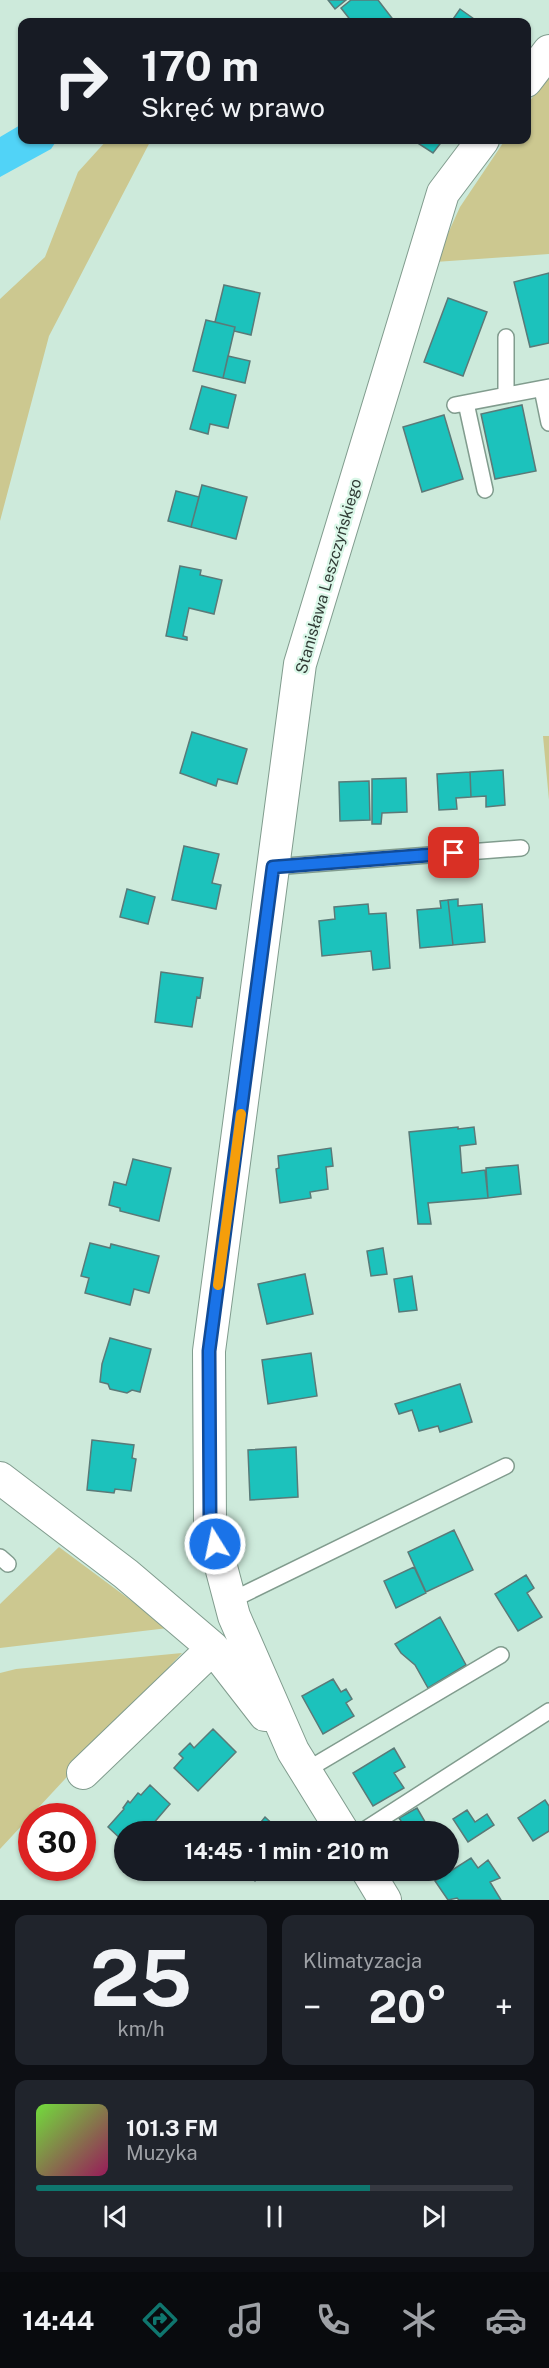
<!DOCTYPE html>
<html lang="pl">
<meta charset="utf-8">
<style>
body{margin:0;font-family:"Public Sans",sans-serif;background:#20242c;color:#f1f3f6;height:100vh;display:flex;flex-direction:column;font-size:22px;white-space:nowrap}
*{box-sizing:border-box;margin:0}
p{font-size:20px;color:#9ea1a6}
.icon{flex:none;width:33px;height:33px;fill:none;stroke:currentColor;stroke-width:2;stroke-linecap:round;stroke-linejoin:round}
.map{position:relative;height:1900px;overflow:hidden}
.panel{display:flex;flex-direction:column;gap:15px;padding:15px;background:#0d0f14;flex:1}
.panel>*{flex:none}
.hud{position:absolute;left:18px;top:18px;width:513px;height:126px;border-radius:12px;box-shadow:0 2px 4px #0004;background:#171b24;color:#f1f3f6;overflow:hidden}
.speed{position:absolute;left:18px;top:1803px;display:flex;gap:12px;font-size:30px;font-weight:700;text-align:center}
.speed>*{display:grid;place-content:center;width:78px;height:78px;border-radius:50%;background:#171b24;box-shadow:0 2px 4px #0004;line-height:1}
.speed .limit{border:9px solid #d22;background:#fff;color:#111}
.pin{position:absolute;display:grid;place-items:center;width:51px;height:51px;color:#fff;margin:-26px;border-radius:12px;box-shadow:0 3px 9px #0006}
.me{position:absolute;width:66px;margin:-33px;rotate:350deg;stroke-linejoin:round;filter:drop-shadow(0 0 4px #0008)}
.turn{display:flex;align-items:center;gap:21px;height:126px;padding:0 24px;font-size:27px}
.turn .icon{width:78px;height:78px;stroke-width:2.5}
.turn b{display:block;font-size:42px;line-height:51px}
.big{font-size:45px;font-weight:700;line-height:1.1}
.panel .tile{flex:1;display:flex;flex-direction:column;justify-content:center;gap:9px;min-width:0;padding:0 21px;border-radius:12px;background:#20242c}
.panel .dial{align-items:center;gap:0}
.dial b{font-size:78px;line-height:1}
.song{display:flex;align-items:center;gap:18px}
.cover{width:72px;height:72px;border-radius:9px;background:linear-gradient(135deg,hsl(100 70% 55%),hsl(330 70% 35%))}
.played{height:6px;border-radius:3px;background:linear-gradient(90deg,#0f766e 70%,#363941 70%)}
.keys{display:flex;justify-content:space-around;direction:ltr}
.heat{display:flex;justify-content:space-between;align-items:center;font-size:33px;direction:ltr}
.panel .tiles{flex:1;display:grid;gap:15px;grid-template-columns:1fr 1fr}
.tile:last-child{grid-column:span 2}
.trip{position:absolute;left:114px;top:1821px;width:345px;height:60px;border-radius:30px;background:#171b24;box-shadow:0 2px 4px #0004;font-weight:700;line-height:60px;text-align:center}
.tab-bar{display:flex;height:96px;justify-content:space-around;align-items:center;background:#090b0e;color:#9ea1a6}
.tab-bar .icon{width:42px;height:42px}
.tab-bar .current{color:#0f766e}
.tab-bar b{font-size:27px;color:#f1f3f6}
.map>svg:first-child{display:block}
</style>
<div class="map">
<svg width="549" height="1900" viewBox="0 0 549 1900">
<rect width="100%" height="100%" fill="#cdeadb"/>
<path fill="#ccc890" d="M549,74V254L435,262L460,207L505,140H526L527,105Z
M107,140H151L49,336L0,521V299L45,257L78,172Z
M543,736H549V800Z
M59,1547L168,1628L0,1648V1604Z
M182,1653L0,1849V1673L16,1669Z"/>
<path fill="#51d3f7" d="M22,124V140H57L51,149L0,177V137Z"/>
<path fill="#1cc2bc" stroke="#5a7a78" stroke-width="1.5" d="M328,0H346L335,9Z
M351,0H378L395,22H352L341,8Z
M460,9L477,21L476,22H451Z
M413,140H443L433,153Z
M549,273V343L530,347L514,282Z
M224,285L260,293L251,335L234,331L235,327L215,322Z
M448,298L487,312L463,376L424,362Z
M206,320L235,327L223,378L193,371Z
M228,356L250,361L245,383L223,378Z
M202,386L236,395L228,428L210,424L208,434L190,429Z
M522,405L536,471L495,479L481,414Z
M444,415L463,479L422,492L403,427Z
M202,485L247,497L236,539L191,527Z
M176,491L199,497L191,527L168,521Z
M180,566L201,570L200,575L222,580L214,614L189,608L183,636L187,637V640L166,636Z
M192,732L247,749L237,784L218,779L216,786L180,773Z
M503,770L505,805L486,807V796L471,797L470,772Z
M470,772L471,797L456,798L457,809L439,810L437,774Z
M406,778L407,812L382,813L381,824H372V779Z
M369,781L370,820L340,821L339,782Z
M184,846L219,854L212,883L221,885L216,909L172,900Z
M127,889L155,897L148,924L120,917Z
M458,899V906L482,904L485,942L453,945L448,900Z
M448,900L453,945L420,948L417,910L441,908L440,901Z
M368,904L369,914L386,913L390,968L373,970L371,951L322,956L319,921L335,919L334,907Z
M161,972L203,978L200,998L197,997L192,1027L155,1022Z
M458,1127V1129L474,1127L476,1144L460,1146L462,1173L485,1170L488,1198L428,1203L431,1224H418L409,1132Z
M331,1148L333,1166L326,1167L328,1189L310,1192L311,1198L280,1203L276,1169L279,1168L278,1156Z
M133,1159L171,1168L159,1221L120,1211V1208L109,1205L114,1182L126,1185Z
M518,1165L521,1194L488,1198L486,1168Z
M90,1243L110,1248L111,1244L159,1256L149,1293L134,1289L130,1305L85,1293L89,1278L81,1276Z
M383,1248L387,1274L371,1276L367,1251Z
M305,1274L313,1314L267,1324L258,1284Z
M412,1276L417,1310L399,1312L394,1279Z
M110,1338L151,1349L140,1392L132,1390L127,1393L110,1389L108,1384L100,1382L102,1364Z
M311,1353L317,1396L268,1404L262,1360Z
M460,1384L472,1422L440,1432L438,1426L419,1431L412,1410L399,1414L395,1404Z
M92,1440L134,1445L132,1458L136,1459L131,1491L115,1489L114,1493L87,1490Z
M296,1447L298,1497L250,1500L248,1450Z
M454,1530L473,1570L426,1592L408,1552Z
M414,1567L426,1593L396,1608L384,1581Z
M526,1575L534,1588L527,1593L542,1617L518,1631L495,1594Z
M440,1617L466,1665L428,1688L415,1665L401,1653L395,1644Z
M333,1679L341,1692L346,1689L352,1699L346,1703L354,1716L323,1734L302,1696Z
M213,1729L236,1752L198,1791L174,1768L183,1758L179,1754L190,1743L194,1748Z
M394,1748L405,1767L394,1773L404,1788L373,1806L353,1773Z
M150,1785L170,1804L146,1832H124V1842L108,1827L124,1809L123,1808L128,1801L130,1803L138,1793L141,1795Z
M545,1800L549,1806V1831L533,1841L518,1818Z
M417,1808L431,1832H398L405,1827L399,1818Z
M467,1810L475,1822L487,1814L494,1825L468,1842L453,1819Z
M265,1817L281,1832H253Z
M471,1858L478,1868L488,1860L500,1878L490,1882L501,1900H459L457,1898L448,1900L435,1881Z
M243,1870H271L268,1874L263,1871L255,1881Z"/>
<g fill="none" stroke-linecap="round" stroke-linejoin="round">
<defs>
<path id="service" d="M542,389L549,423
M506,395V337
M466,403L485,490
M455,405L549,387
M273,867L521,848
M0,1557L8,1564
M230,1601L506,1466
M305,1771L501,1655
M361,1832L549,1711"/>
<path id="minor" d="M526,81L549,51
M0,1478L126,1574L213,1648L265,1715
M83,1773L213,1648
M343,1832L293,1751L234,1616L210,1525L209,1351L300,664L443,193L483,140
M367,1870L385,1900"/>
</defs>
<use href="#service" stroke="#819c8e" stroke-width="18"/>
<use href="#minor" stroke="#819c8e" stroke-width="34"/>
<use href="#service" stroke="#fff" stroke-width="15"/>
<use href="#minor" stroke="#fff" stroke-width="32"/>
</g>
<g fill="none" stroke-linecap="round" stroke-linejoin="round">
<defs>
<path id="route" d="M215,1544L210,1525L209,1351L273,867L454,853"/>
</defs>
<use href="#route" stroke="#114b97" stroke-width="15"/>
<use href="#route" stroke="#1a73e8" stroke-width="10"/>
<path stroke="#f59e0b" stroke-width="10" d="M218,1285L241,1114"/>
</g>
<g text-anchor="middle" stroke-width="4.5" stroke-linejoin="round" paint-order="stroke">
<g font-size="16" fill="#303b35" stroke="#daf7e8">
<text transform="translate(328 576) rotate(-74)" y="6">Stanisława Leszczyńskiego</text>
</g>
</g>
</svg>
<div class="speed"><div class="limit">30</div></div>
<div class="pin" style="left:454px;top:853px;background:#d93025"><svg class="icon" aria-label="arrive" viewBox="0 0 24 24"><path d="M6 21V4h12l-3 4 3 4H6"/></svg></div>
<svg class="me" style="left:215px;top:1544px" viewBox="-20 -20 40 40"><circle r="17" fill="#1a73e8" stroke="#fff" stroke-width="3"/><path d="M0-11L8 9 0 5-8 9z" fill="#fff"/></svg>
<div class="trip">14:45 · 1 min · 210 m</div>
<div class="hud">
<div class="turn"><svg class="icon" aria-label="right" viewBox="0 0 24 24"><path d="M7 20v-9h11M14 6l5 5-5 5"/></svg><div><b>170 m</b>Skręć w prawo</div></div>
</div>
</div>
<section class="panel">
<div class="tiles">
<div class="tile dial"><b>25</b><p>km/h</p></div>
<div class="tile"><p>Klimatyzacja</p>
<div class="heat"><a>−</a><b class="big">20°</b><a>+</a></div>
</div>
<div class="tile">
<div class="song"><i class="cover"></i><div><b>101.3 FM</b><p>Muzyka</p></div></div>
<div class="played"></div>
<div class="keys"><svg class="icon" aria-label="previous" viewBox="0 0 24 24"><path d="M18 5L8 12l10 7zM5 5v14"/></svg><svg class="icon" aria-label="pause" viewBox="0 0 24 24"><path d="M8 5v14M16 5v14"/></svg><svg class="icon" aria-label="next" viewBox="0 0 24 24"><path d="M6 5l10 7-10 7zM19 5v14"/></svg></div>
</div>
</div>
</section>
<nav class="tab-bar">
<b>14:44</b>
<svg class="icon current" aria-label="directions" viewBox="0 0 24 24"><path d="M12 3l9 9-9 9-9-9zM9 14v-3h6M13 9l2 2-2 2"/></svg>
<svg class="icon" aria-label="music" viewBox="0 0 24 24"><path d="M9 18V5l10-2v13"/><circle cx="6" cy="18" r="3"/><circle cx="16" cy="16" r="3"/></svg>
<svg class="icon" aria-label="phone" viewBox="0 0 24 24"><path d="M5 4h4l2 5-3 2q2 4 5 5l2-3 5 2v4C11 20 4 13 5 4z"/></svg>
<svg class="icon" aria-label="climate" viewBox="0 0 24 24"><path d="M12 3v18M4 7l16 10M4 17L20 7"/></svg>
<svg class="icon" aria-label="car" viewBox="0 0 24 24"><path d="M5 17H2v-5l4-1 3-4h7l3 4 3 1v5h-3M9 17h6M6 11h13"/><circle cx="7" cy="17" r="2"/><circle cx="17" cy="17" r="2"/></svg>
</nav>
